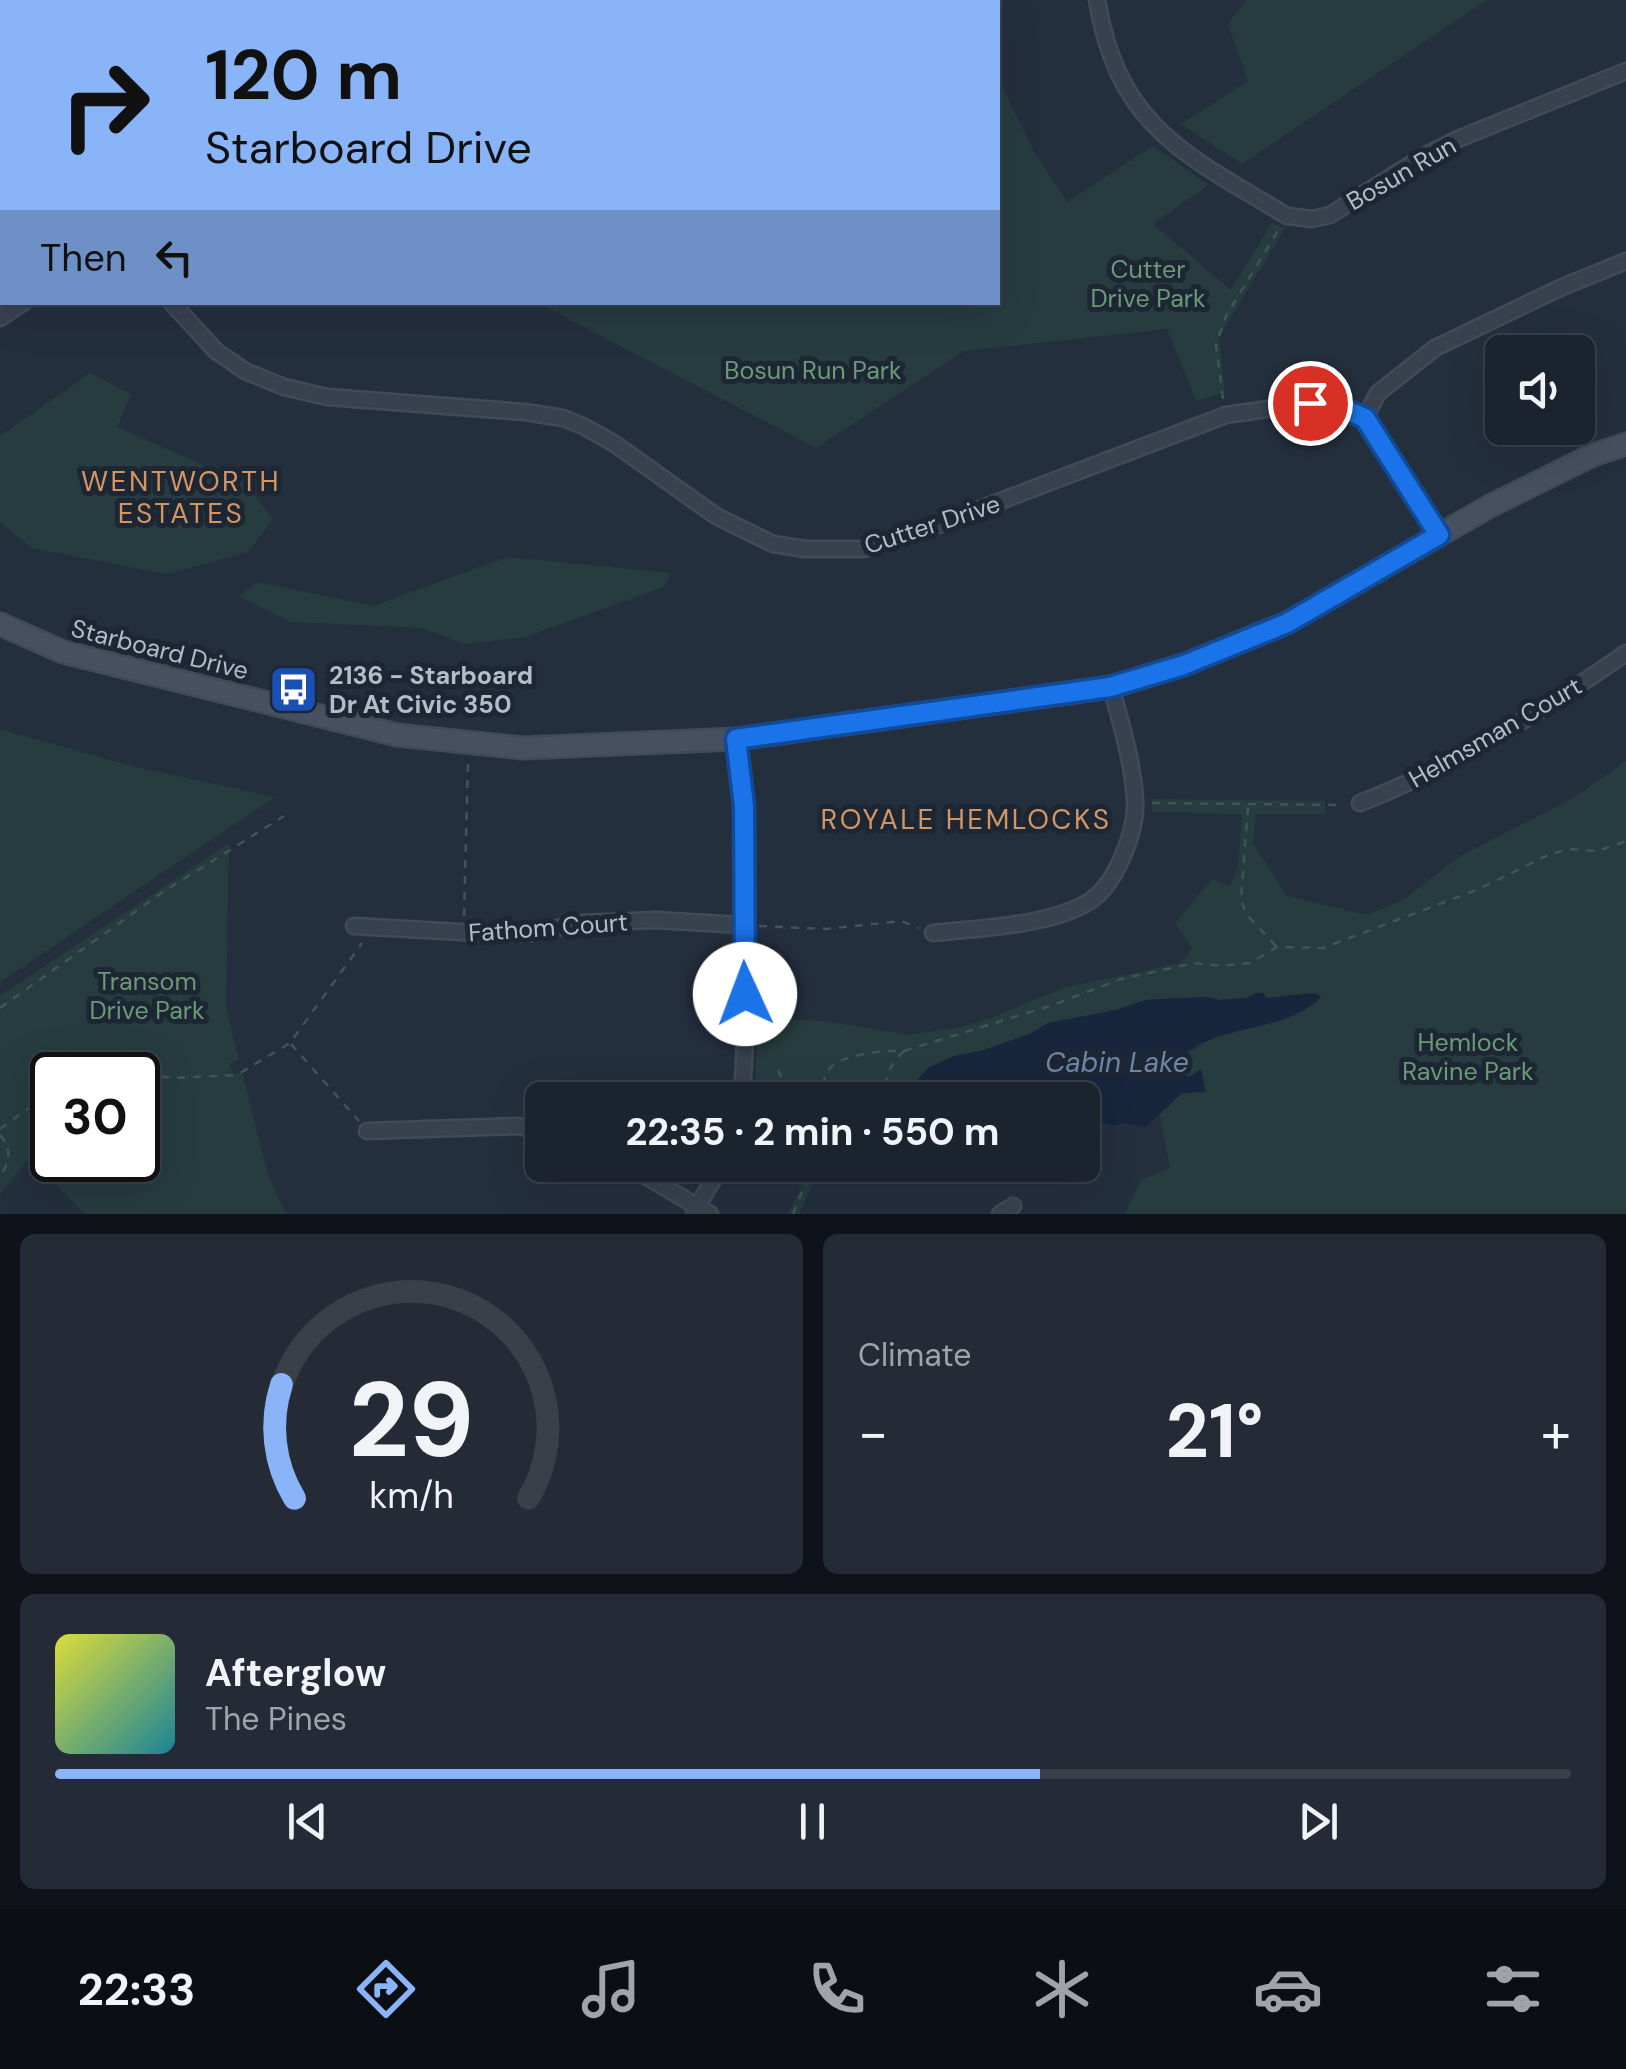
<!DOCTYPE html>
<meta charset="utf-8">
<style>
body{margin:0;font-family:"DM Sans",sans-serif;background:#242b36;color:#f1f3f6;height:100vh;display:flex;flex-direction:column;font-size:38px;white-space:nowrap}
*{box-sizing:border-box;margin:0}
p{font-size:32px;color:#a0a4aa}
.icon{flex:none;width:55px;height:55px;fill:none;stroke:currentColor;stroke-width:2;stroke-linecap:round;stroke-linejoin:round}
.map{position:relative;height:1214px;overflow:hidden}
.sheet{display:flex;flex-direction:column;gap:20px;padding:20px;background:#0f1319;flex:1}
.sheet>*{flex:none}
.guide{position:absolute;left:0px;top:0px;width:1000px;height:305px;box-shadow:0 10px 40px #0002,0 0 0 2px #39404a;background:#8ab4f8;color:#111;overflow:hidden}
.fabs{position:absolute;left:1485px;top:335px;display:grid;gap:20px}
.fabs a{display:grid;place-items:center;width:110px;height:110px;border-radius:15px;background:#1b232e;box-shadow:0 10px 40px #0002,0 0 0 2px #39404a;font-size:50px}
.speed{position:absolute;left:30px;top:1052px;display:flex;gap:20px;font-size:50px;font-weight:700;text-align:center}
.speed>*{display:grid;place-content:center;width:130px;height:130px;border-radius:50%;background:#1b232e;box-shadow:0 10px 40px #0002,0 0 0 2px #39404a;line-height:1}
.speed .limit{border:5px solid #111;border-radius:15px;background:#fff;color:#111}
.pin{position:absolute;display:grid;place-items:center;width:85px;height:85px;color:#fff;margin:-42px;border:5px solid #fff;border-radius:50%;box-shadow:0 2px 10px #0007}
.me{position:absolute;width:110px;margin:-55px;rotate:358deg;stroke-linejoin:round;filter:drop-shadow(0 0 8px #0008)}
.turn{display:flex;align-items:center;gap:35px;height:210px;padding:0 40px;font-size:45px}
.turn .icon{width:130px;height:130px;stroke-width:2.5}
.turn b{display:block;font-size:70px;line-height:85px}
.then{display:flex;align-items:center;height:95px;padding:0 40px;background:#0003;gap:20px;font-size:38px}
.big{font-size:75px;font-weight:700;line-height:1.1}
.sheet .tile{flex:1;display:flex;flex-direction:column;justify-content:center;gap:15px;min-width:0;padding:0 35px;border-radius:15px;background:#242b36}
.sheet .dial{align-items:center;gap:0}
.dial svg{height:260px;overflow:visible;fill:none;stroke:#39404a;stroke-width:7;stroke-linecap:round;text-anchor:middle}
.dial text{fill:#f1f3f6;stroke:none}
.song{display:flex;align-items:center;gap:30px}
.cover{width:120px;height:120px;border-radius:15px;background:linear-gradient(135deg,hsl(60 70% 55%),hsl(190 70% 35%))}
.played{height:10px;border-radius:5px;background:linear-gradient(90deg,#8ab4f8 65%,#39404a 65%)}
.keys{display:flex;justify-content:space-around;direction:ltr}
.heat{display:flex;justify-content:space-between;align-items:center;font-size:55px;direction:ltr}
.sheet .tiles{flex:1;display:grid;gap:20px;grid-template-columns:1fr 1fr}
.tile:last-child{grid-column:span 2}
.trip{position:absolute;left:525px;top:1082px;width:575px;height:100px;border-radius:15px;background:#1b232e;box-shadow:0 10px 40px #0002,0 0 0 2px #39404a;font-weight:700;line-height:100px;text-align:center}
.tab-bar{display:flex;height:160px;justify-content:space-around;align-items:center;background:#0b0e12;color:#a0a4aa}
.tab-bar .icon{width:70px;height:70px}
.tab-bar .on{color:#8ab4f8}
.tab-bar b{font-size:45px;color:#f1f3f6}
.map>svg:first-child{display:block}
</style>
<div class="map">
<svg width="1626" height="1214" viewBox="0 0 1626 1214">
<rect width="100%" height="100%" fill="#242f3e"/>
<path fill="#263c3f" fill-rule="evenodd" d="M1246,0H1487L1242,164L1181,124L1248,81L1228,24Z
M998,77L1033,150L1067,202L1153,146L1209,185L1153,224L1231,290L1272,223L1285,228L1219,337L1225,392L1196,401L1167,329L964,351L816,448L538,303L998,302Z
M90,373L131,394L117,427L245,483L273,519L248,552L167,574L32,548L0,522V436Z
M507,557L671,573L664,587L525,637L464,644L422,628L291,622L238,596L258,582L373,606Z
M0,729L135,767L275,797L0,982Z
M1626,761V1214H1125L1141,1180L1170,1168L1159,1112L1182,1093L1205,1091L1203,1074L1188,1077L1171,1069L1172,1064L1205,1042L1235,1029L1271,1023L1293,1015L1318,1000L1320,997L1315,993L1266,998L1263,993H1254L1247,998L1219,1000L1205,997L1152,999L1116,1010L1048,1023L1032,1033L981,1051L954,1056L928,1068L914,1083L898,1092L921,1094L938,1100H779L755,1097L758,1018L826,1021L909,1035L961,1027L994,1017L1063,988L1181,963L1192,948L1175,923L1212,879L1230,886L1238,867L1242,814L1152,812V799L1325,801V814H1256L1253,843L1287,896L1367,915L1403,900L1462,855L1573,798Z
M229,843L226,1007L239,1060L229,1063L233,1075L242,1072L268,1175L286,1214H85L29,1158L0,1194V996ZM52,1075H138V1160H52Z
M811,1165H837L821,1166L799,1214H788Z"/>
<path fill="#17263c" d="M1257,993H1264L1266,998L1315,993L1321,997C1283,1037 1206,1020 1170,1068L1189,1077L1201,1069L1205,1092L1182,1093L1146,1127L1126,1123L1112,1126L1083,1116L1082,1100H1060L1058,1097L1035,1095L1031,1100H1016L1011,1091L983,1088L954,1100L897,1092L915,1083L928,1068L954,1056L981,1051L1032,1033L1048,1023L1116,1010L1145,1000L1205,997L1219,1000L1247,998Z"/>
<g fill="none" stroke-linecap="round" stroke-linejoin="round">
<defs>
<path id="street" d="M1097,0C1118,127 1186,155 1287,216L1312,219L1330,215L1424,156L1458,139L1626,71
M135,2L138,0
M478,2L482,0
M0,101L2,100
M0,261L2,264
M171,302L216,351L245,371L284,387L327,397L525,412L563,418L583,426L615,444L716,516L773,544L805,549H864L922,531L1226,415L1309,403L1337,406L1365,418L1439,535
M0,318L24,302
M1365,418L1378,393L1435,348L1560,288L1626,261
M737,739C744,803 742,859 742,923C743,983 748,1041 741,1100
M1360,803C1456,766 1542,711 1626,653
M354,926L495,934L531,933L583,923L656,920L742,925
M933,933C978,928 1051,926 1090,901C1116,884 1137,831 1135,800C1133,763 1121,723 1111,687
M367,1131L516,1126L542,1129
M627,1165L710,1214
M694,1212L722,1165
M1000,1214L1013,1206"/>
<path id="secondary" d="M0,624L63,652L397,735L523,748L737,739L1111,687L1183,665L1287,623L1490,506L1593,455L1626,444"/>
</defs>
<use href="#street" stroke="#414a57" stroke-width="19"/>
<use href="#secondary" stroke="#414a57" stroke-width="25"/>
<path stroke="#3f5557" stroke-width="2.5" stroke-dasharray="8 8" stroke-linecap="butt" d="M1223,399L1216,345L1226,316L1279,229
M1152,803L1344,805
M1248,807L1241,899L1246,914L1276,946
M464,916L468,759
M759,926L826,929L901,921L919,928
M0,1008L163,892L284,816
M291,1044L359,1121
M904,1051L1053,1005L1121,979L1194,963L1221,966L1250,963L1277,947L1323,948L1479,889L1548,855L1569,849L1598,851L1626,841
M778,1070L788,1091L816,1099
M82,1075L120,1071L173,1078L237,1075L290,1043L362,943
M817,1100C821,1091 824,1076 830,1068C840,1055 888,1049 904,1051C890,1064 881,1082 888,1100
M0,1129L52,1091
M0,1135C12,1149 10,1162 0,1176
M793,1214L813,1165"/>
<use href="#street" stroke="#38414e" stroke-width="14"/>
<use href="#secondary" stroke="#465061" stroke-width="20"/>
</g>
<g fill="none" stroke-linecap="round" stroke-linejoin="round">
<defs>
<path id="route" d="M745,994L744,806L736,739L1110,687L1184,665L1287,623L1439,535L1365,418L1337,406L1310,403"/>
</defs>
<use href="#route" stroke="#114b97" stroke-width="25"/>
<use href="#route" stroke="#1a73e8" stroke-width="18"/>
</g>
<defs>
<symbol id="bus-square" viewBox="-11 -11 22 22"><rect x="-9" y="-9" width="18" height="18" rx="4" fill="#1a4fb4" stroke="#1d2633"/><path d="M-5-6H5V4H4V6H2V4H-2V6H-4V4H-5ZM-3.5-4V0h7V-4ZM-3.5 1.2v1.5H-2V1.2ZM2 1.2v1.5H3.5V1.2Z" fill="#fff"/></symbol>
</defs>
<g fill-rule="evenodd">
<use href="#bus-square" x="266" y="662" width="55" height="55"/>
</g>
<g text-anchor="middle" stroke-width="10" stroke-linejoin="round" paint-order="stroke">
<g font-size="25" fill="#b4bcc9" stroke="#1d2633">
<text transform="translate(1401 173) rotate(-30)" y="9">Bosun Run</text>
<text transform="translate(932 524) rotate(-18)" y="9">Cutter Drive</text>
<text transform="translate(160 649) rotate(14)" y="9">Starboard Drive</text>
<text transform="translate(1495 732) rotate(-30)" y="9">Helmsman Court</text>
<text transform="translate(548 927) rotate(-4)" y="9">Fathom Court</text>
</g>
<g font-size="25" fill="#6b9a76" stroke="#1d2633">
<text x="1148" y="278">Cutter<tspan x="1148" dy="29">Drive Park</tspan></text>
<text x="813" y="379">Bosun Run Park</text>
<text x="147" y="990">Transom<tspan x="147" dy="29">Drive Park</tspan></text>
<text x="1468" y="1051">Hemlock<tspan x="1468" dy="29">Ravine Park</tspan></text>
</g>
<g font-size="25" font-weight="bold" fill="#b4bcc9" stroke="#1d2633" text-anchor="start">
<text x="329" y="684">2136 - Starboard<tspan x="329" dy="29">Dr At Civic 350</tspan></text>
</g>
<g font-size="28" letter-spacing="2.5" fill="#d59563" stroke="#1d2633">
<text x="181" y="491">WENTWORTH<tspan x="181" dy="32">ESTATES</tspan></text>
<text x="966" y="829">ROYALE HEMLOCKS</text>
</g>
<g font-size="28" font-style="italic" fill="#6d86a8" stroke="#1d2633">
<text x="1117" y="1072">Cabin Lake</text>
</g>
</g>
</svg>
<div class="fabs">
<a><svg class="icon" aria-label="sound" viewBox="0 0 24 24"><path d="M4 9h4l5-4v14l-5-4H4zM17 9q2 3 0 6"/></svg></a>
</div>
<div class="speed"><div class="limit">30</div></div>
<div class="pin" style="left:1310px;top:403px;background:#d93025"><svg class="icon" aria-label="arrive" viewBox="0 0 24 24"><path d="M6 21V4h12l-3 4 3 4H6"/></svg></div>
<svg class="me" style="left:745px;top:994px" viewBox="-20 -20 40 40"><circle r="19" fill="#fff"/><path d="M0-13L10 11 0 6-10 11z" fill="#1a73e8"/></svg>
<div class="trip">22:35 · 2 min · 550 m</div>
<div class="guide">
<div class="turn"><svg class="icon" aria-label="right" viewBox="0 0 24 24"><path d="M7 20v-9h11M14 6l5 5-5 5"/></svg><div><b>120 m</b>Starboard Drive</div></div>
<div class="then">Then<svg class="icon" aria-label="left" viewBox="0 0 24 24"><path d="M17 20v-9H6M10 6l-5 5 5 5"/></svg></div>
</div>
</div>
<section class="sheet">
<div class="tiles">
<div class="tile dial"><svg viewBox="0 0 100 80">
<path d="M14 69A42 42 0 1 1 86 69"/>
<path d="M14 69A42 42 0 0 1 10 34" stroke="#8ab4f8"/>
<text x="50" y="56" font-size="32" font-weight="700">29</text>
<text x="50" y="72" font-size="11">km/h</text>
</svg></div>
<div class="tile"><p>Climate</p>
<div class="heat"><a>−</a><b class="big">21°</b><a>+</a></div>
</div>
<div class="tile">
<div class="song"><i class="cover"></i><div><b>Afterglow</b><p>The Pines</p></div></div>
<div class="played"></div>
<div class="keys"><svg class="icon" aria-label="previous" viewBox="0 0 24 24"><path d="M18 5L8 12l10 7zM5 5v14"/></svg><svg class="icon" aria-label="pause" viewBox="0 0 24 24"><path d="M8 5v14M16 5v14"/></svg><svg class="icon" aria-label="next" viewBox="0 0 24 24"><path d="M6 5l10 7-10 7zM19 5v14"/></svg></div>
</div>
</div>
</section>
<nav class="tab-bar">
<b>22:33</b>
<svg class="icon on" aria-label="directions" viewBox="0 0 24 24"><path d="M12 3l9 9-9 9-9-9zM9 14v-3h6M13 9l2 2-2 2"/></svg>
<svg class="icon" aria-label="music" viewBox="0 0 24 24"><path d="M9 18V5l10-2v13"/><circle cx="6" cy="18" r="3"/><circle cx="16" cy="16" r="3"/></svg>
<svg class="icon" aria-label="phone" viewBox="0 0 24 24"><path d="M5 4h4l2 5-3 2q2 4 5 5l2-3 5 2v4C11 20 4 13 5 4z"/></svg>
<svg class="icon" aria-label="climate" viewBox="0 0 24 24"><path d="M12 3v18M4 7l16 10M4 17L20 7"/></svg>
<svg class="icon" aria-label="car" viewBox="0 0 24 24"><path d="M5 17H2v-5l4-1 3-4h7l3 4 3 1v5h-3M9 17h6M6 11h13"/><circle cx="7" cy="17" r="2"/><circle cx="17" cy="17" r="2"/></svg>
<svg class="icon" aria-label="filters" viewBox="0 0 24 24"><path d="M4 7h16M4 17h16"/><circle cx="9" cy="7" r="2"/><circle cx="15" cy="17" r="2"/></svg>
</nav>
